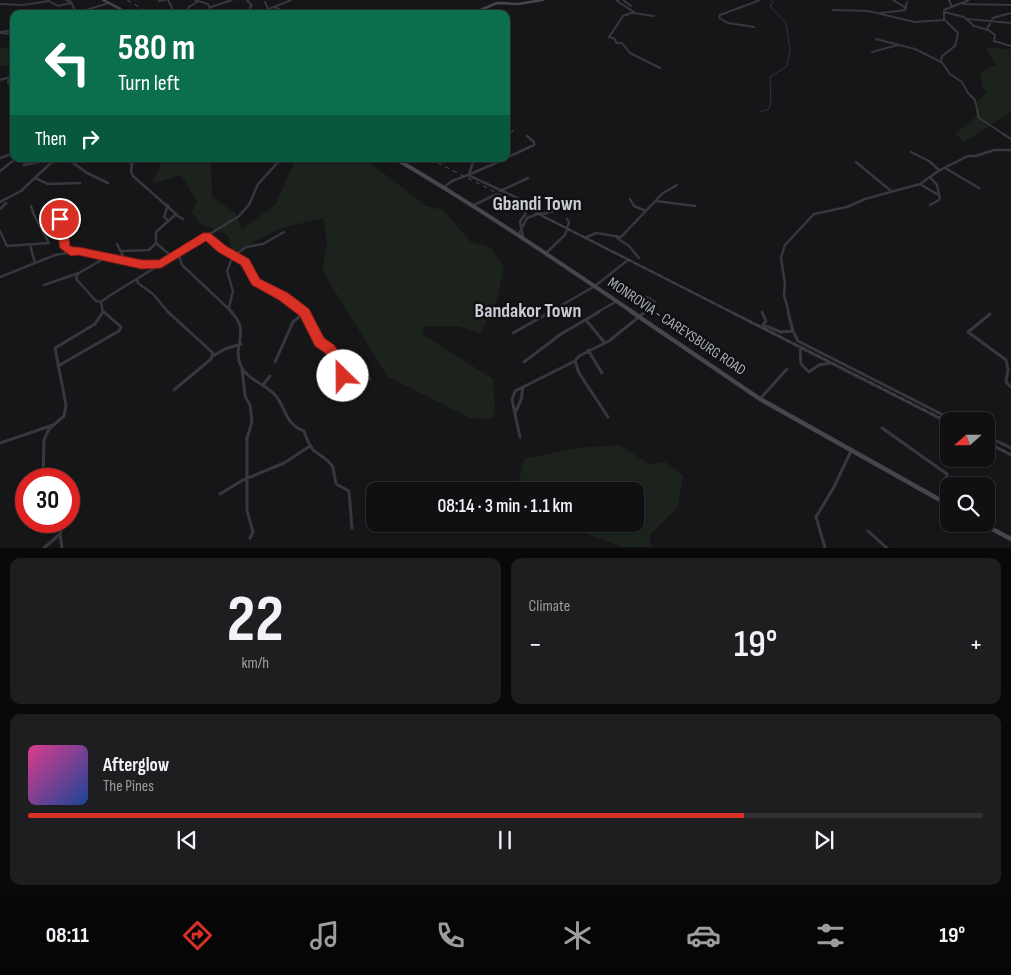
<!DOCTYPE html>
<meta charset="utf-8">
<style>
body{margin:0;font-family:"Sofia Sans Condensed",sans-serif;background:#1e1e20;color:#f1f3f6;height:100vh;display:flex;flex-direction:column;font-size:19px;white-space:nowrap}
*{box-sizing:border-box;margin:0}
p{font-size:16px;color:#9c9d9f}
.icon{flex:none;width:28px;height:28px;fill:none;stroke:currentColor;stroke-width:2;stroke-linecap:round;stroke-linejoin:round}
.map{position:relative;height:548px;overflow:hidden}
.sheet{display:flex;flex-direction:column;gap:10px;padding:10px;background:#09090a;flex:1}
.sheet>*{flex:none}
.hud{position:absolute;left:10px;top:10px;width:500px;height:152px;border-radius:10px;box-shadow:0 1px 4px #0004,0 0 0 1px #303032;background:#0b6e4f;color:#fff;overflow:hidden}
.needle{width:32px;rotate:249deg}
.tools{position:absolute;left:940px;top:412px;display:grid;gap:10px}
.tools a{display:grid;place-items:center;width:55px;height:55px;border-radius:10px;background:#101012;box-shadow:0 1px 4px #0004,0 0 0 1px #303032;font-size:25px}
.speed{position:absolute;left:15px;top:468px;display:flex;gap:10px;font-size:25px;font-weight:700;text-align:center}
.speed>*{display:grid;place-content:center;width:65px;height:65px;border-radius:50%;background:#101012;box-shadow:0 1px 4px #0004,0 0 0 1px #303032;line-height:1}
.speed .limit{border:8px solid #d22;background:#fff;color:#111}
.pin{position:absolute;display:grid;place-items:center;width:42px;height:42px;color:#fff;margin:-21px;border:2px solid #fff;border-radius:50%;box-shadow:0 1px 5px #0007}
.me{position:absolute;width:55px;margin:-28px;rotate:337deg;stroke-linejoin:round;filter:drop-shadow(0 0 4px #0008)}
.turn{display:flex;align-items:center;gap:18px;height:105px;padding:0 25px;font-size:22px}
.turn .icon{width:65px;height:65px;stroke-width:2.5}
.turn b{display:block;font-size:35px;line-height:42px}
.then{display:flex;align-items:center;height:48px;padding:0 25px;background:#0003;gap:10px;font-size:19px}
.big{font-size:38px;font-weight:600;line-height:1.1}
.sheet .tile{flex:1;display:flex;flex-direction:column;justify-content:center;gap:8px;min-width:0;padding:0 18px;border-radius:10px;background:#1e1e20}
.sheet .dial{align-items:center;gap:0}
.dial b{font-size:65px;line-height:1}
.song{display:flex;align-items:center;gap:15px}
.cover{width:60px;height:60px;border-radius:8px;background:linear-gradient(135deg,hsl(330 70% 55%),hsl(220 70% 35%))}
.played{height:5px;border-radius:2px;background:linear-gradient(90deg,#d93025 75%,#303032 75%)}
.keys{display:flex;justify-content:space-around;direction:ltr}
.heat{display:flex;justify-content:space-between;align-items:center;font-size:28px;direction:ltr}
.sheet .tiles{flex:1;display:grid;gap:10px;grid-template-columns:1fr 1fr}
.tile:last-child{grid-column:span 2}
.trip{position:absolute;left:366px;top:482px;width:278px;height:50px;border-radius:10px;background:#101012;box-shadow:0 1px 4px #0004,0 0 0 1px #303032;font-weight:600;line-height:50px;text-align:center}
.tabs{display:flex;height:80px;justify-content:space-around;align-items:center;background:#060607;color:#9c9d9f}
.tabs .icon{width:35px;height:35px}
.tabs .on{color:#d93025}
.tabs b{font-size:22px;color:#f1f3f6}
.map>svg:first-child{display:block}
</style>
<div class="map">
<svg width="1011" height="548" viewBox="0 0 1011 548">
<rect width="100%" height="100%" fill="#161618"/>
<path fill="#1c231d" d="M14,47L8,53L14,56L12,65L0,66V48Z
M992,48L1011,49V112L964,142L955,134L976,117V103L987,92L983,89L980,72L996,65L986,49Z
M161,159H216L211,161L212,197L235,213L242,229L275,205L296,159H365L426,206L443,210L471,242L490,247L504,267L497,299L481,333L458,326H425L422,334L493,379L495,412L491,419L470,418L387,376L322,270L327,244L323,218L282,228L233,252L228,235L199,223L192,212L197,202L181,175L152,184L162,161Z
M620,445L650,465L665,462L683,475L678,507L650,535L651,547H622L563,525L548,524H635V491H523L519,481L524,459L578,448Z"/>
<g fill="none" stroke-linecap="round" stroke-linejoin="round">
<path stroke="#2c353c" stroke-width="1" d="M759,112L769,109L771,100L770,77L787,66L790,50L786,23L770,6L773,3L771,0"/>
<path stroke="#37383d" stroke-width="2" d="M66,0L71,2L75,10H80L79,12L109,3
M168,0L175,14
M195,0L208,4L212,14
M247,0L252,6L250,7L251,14
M619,0L617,1L634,12L623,16L609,37L615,39L616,43H622L630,53L660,68
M623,0L631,6
M893,0L906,8
M949,0L952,7
M969,0L944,10V19L958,33L955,46L942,56L941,61L950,74L962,82L968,93L975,100L979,118L1005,135
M159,1L165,0
M265,2L268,9
M0,4L23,5L49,1L58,6L71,3
M963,4L1011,5
M211,7L232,0
M275,7L290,14
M833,10L868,11L915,22L944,20
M944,12L964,17L974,26L988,30
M633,13L654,16
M880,13L905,10L907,2
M1011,13L993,18L987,29L995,35L994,41L1011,46
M184,14L189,7L197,2
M256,14L291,0
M967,19L1011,23
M754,27L728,23L719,18L720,15L760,0
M0,32L14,30
M0,33L14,34
M876,39L915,49L941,62
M872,52L898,45
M9,77L8,83L14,88
M0,80L14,76
M506,134L513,131"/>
<path stroke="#37383d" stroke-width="2.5" d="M1003,134L1011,139
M911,152L929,161L939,170
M0,158L14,153
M506,158L534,145V142L527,136
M68,159L87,173L108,183
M856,162L891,191
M24,165L54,159
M945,168L979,188
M0,171L15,159
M469,174L474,159
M468,175L505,159
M930,177L937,185L939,195
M35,178L48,184L80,183
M920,184L940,196L939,200L930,205
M444,187L452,181L468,175L530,204L542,214
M500,191L528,178
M630,199L634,206L646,211
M513,201L733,313
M656,201L695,206
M0,202L21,191L55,159
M168,205L164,217L169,221
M474,205L497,194
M0,209L6,203
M543,214L561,209
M176,215L183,219
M61,219L65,247L71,252
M0,231L7,246L49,243L34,215L31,206
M519,234L527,218L538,214
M207,236L222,249L245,262L256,282L283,297L306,313
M523,237L520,221L525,215L526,208
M585,238L596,233L621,237L663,193L677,185
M617,238L629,246L639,258
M156,243L170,255
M117,244L125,260
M30,245L35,263
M121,251L149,250L156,243V232L176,214L133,176L131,172L132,164L127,159
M178,252L182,265L233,313
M546,253L565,235L569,222L567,219
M78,274L76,278L78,281L96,301L101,302
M0,277L55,255L78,251L140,264H160
M137,280L138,283L153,294L169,313
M44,285L79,273L105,258
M229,307L233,291L227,271L233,256L246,247L263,244L284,232
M103,313L101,302L109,296L239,216L249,205L258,184L281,159
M303,313L305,312
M548,313L595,286L628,260
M596,313L617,301
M644,313L655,302L647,297
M789,313L784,295L785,284L781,258L785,245L814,214L847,207L865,199L920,184L940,170L968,156H976L994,150H1011"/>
<path stroke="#37383d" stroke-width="3" d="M168,312L213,353L211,359L174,390
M231,312C252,332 231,346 241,366C247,380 266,384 276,396C286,409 286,425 304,431C307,439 310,449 317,453C325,459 327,458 333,467
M305,312L319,342L330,349L344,377L354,376L370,379
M731,312L949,423
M762,312L766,321L763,325L781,332L793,331
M788,312L793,331L798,341L955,421
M990,314L968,332L1006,360L1008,370L1006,382L1011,387
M586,320L604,342
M513,333L550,312
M800,347L801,364L809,372L819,365L831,363
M588,350L602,373
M213,356L225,349L241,344
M275,362L293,322L305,312
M524,362L561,334L599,312
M58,366L119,331L121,327L104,312
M242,369L245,396L250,405L252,422L247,438V510L253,532L250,538
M263,385L270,376
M760,399L787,369
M515,413L521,400L523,387
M608,417L579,373L575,361L579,356L609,341L645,312
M882,428L947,474L940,499
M986,436L1011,448
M520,437L512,400L515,391L575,361
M986,442L1011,455
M0,443L53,425
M333,468L336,484L349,491L352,528
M43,479L44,440L49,429L64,416L66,405L55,348L95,324L103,312
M220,494L243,480L284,463L310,446
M868,531L887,548
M60,534L62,548
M44,548L60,534L65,521
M825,548L816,517L834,487L851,451"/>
<path stroke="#45474d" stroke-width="2.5" d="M103,0L130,14
M471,14L497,3L518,4L543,0"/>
<path stroke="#45474d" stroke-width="4" d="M396,159C478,207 556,260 634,313"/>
<path stroke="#45474d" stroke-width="4.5" d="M632,312L760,399L949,505
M983,524L1011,539"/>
<path stroke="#4a4c52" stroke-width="1" stroke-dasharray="4.5 4" stroke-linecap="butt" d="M127,0L151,14
M430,159L949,422
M986,442L1011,454"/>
</g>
<path fill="#d93025" stroke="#8d1f18" d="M60,215L66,219L70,246L73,247H78L142,260H159L203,233H210L226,246L249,259L260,279L288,293L309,309L324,338L334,345L339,352L349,376L347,380L343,382L338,380L329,358L325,353L315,346L300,316L279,300L252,285L241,265L218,252L206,241L161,268L142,269L78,255L71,256L60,248L55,219Z"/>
<g text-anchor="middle" stroke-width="5" stroke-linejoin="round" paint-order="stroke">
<g font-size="15" fill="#a8adb8" stroke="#111113">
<text transform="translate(677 326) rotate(34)" y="5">MONROVIA - CAREYSBURG ROAD</text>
</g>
<g font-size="20" font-weight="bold" fill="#c9ccd4" stroke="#111113">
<text x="537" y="210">Gbandi Town</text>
<text x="528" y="317">Bandakor Town</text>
</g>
</g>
</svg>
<div class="tools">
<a><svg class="needle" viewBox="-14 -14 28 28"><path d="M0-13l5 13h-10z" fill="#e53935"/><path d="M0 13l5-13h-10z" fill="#9c9d9f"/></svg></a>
<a><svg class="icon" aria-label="search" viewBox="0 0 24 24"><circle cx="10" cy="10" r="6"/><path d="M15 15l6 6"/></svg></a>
</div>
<div class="speed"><div class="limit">30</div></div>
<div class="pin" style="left:60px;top:219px;background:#d93025"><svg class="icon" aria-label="arrive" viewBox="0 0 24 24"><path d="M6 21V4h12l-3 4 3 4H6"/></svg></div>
<svg class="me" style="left:343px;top:376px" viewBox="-20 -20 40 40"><circle r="19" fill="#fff"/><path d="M0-13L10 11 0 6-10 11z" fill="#d93025"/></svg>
<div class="trip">08:14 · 3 min · 1.1 km</div>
<div class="hud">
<div class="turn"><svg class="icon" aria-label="left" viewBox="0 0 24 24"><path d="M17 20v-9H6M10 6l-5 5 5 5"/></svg><div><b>580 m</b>Turn left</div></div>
<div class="then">Then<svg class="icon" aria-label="right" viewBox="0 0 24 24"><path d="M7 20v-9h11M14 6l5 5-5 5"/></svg></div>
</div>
</div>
<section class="sheet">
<div class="tiles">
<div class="tile dial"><b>22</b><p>km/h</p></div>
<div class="tile"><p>Climate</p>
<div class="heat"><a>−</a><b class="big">19°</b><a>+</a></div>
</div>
<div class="tile">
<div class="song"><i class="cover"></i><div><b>Afterglow</b><p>The Pines</p></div></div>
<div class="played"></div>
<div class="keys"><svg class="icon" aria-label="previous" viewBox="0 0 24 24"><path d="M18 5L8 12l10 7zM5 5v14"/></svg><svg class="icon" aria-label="pause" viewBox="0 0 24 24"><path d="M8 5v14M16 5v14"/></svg><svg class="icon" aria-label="next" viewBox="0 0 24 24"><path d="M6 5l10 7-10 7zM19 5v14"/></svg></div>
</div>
</div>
</section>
<nav class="tabs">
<b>08:11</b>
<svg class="icon on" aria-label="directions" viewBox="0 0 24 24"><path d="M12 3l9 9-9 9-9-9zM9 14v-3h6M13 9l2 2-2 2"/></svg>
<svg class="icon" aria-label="music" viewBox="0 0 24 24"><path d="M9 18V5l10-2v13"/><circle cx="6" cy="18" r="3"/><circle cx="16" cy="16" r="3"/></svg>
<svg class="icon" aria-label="phone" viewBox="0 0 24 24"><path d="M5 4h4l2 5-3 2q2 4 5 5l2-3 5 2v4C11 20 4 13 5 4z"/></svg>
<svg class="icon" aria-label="climate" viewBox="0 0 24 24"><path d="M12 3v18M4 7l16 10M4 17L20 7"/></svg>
<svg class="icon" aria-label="car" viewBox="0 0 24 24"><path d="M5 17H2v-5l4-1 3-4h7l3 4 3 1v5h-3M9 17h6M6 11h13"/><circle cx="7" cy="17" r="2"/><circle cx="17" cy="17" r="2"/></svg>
<svg class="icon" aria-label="filters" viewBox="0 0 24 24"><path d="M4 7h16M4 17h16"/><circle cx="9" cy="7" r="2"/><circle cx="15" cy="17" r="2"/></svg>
<b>19°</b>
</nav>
